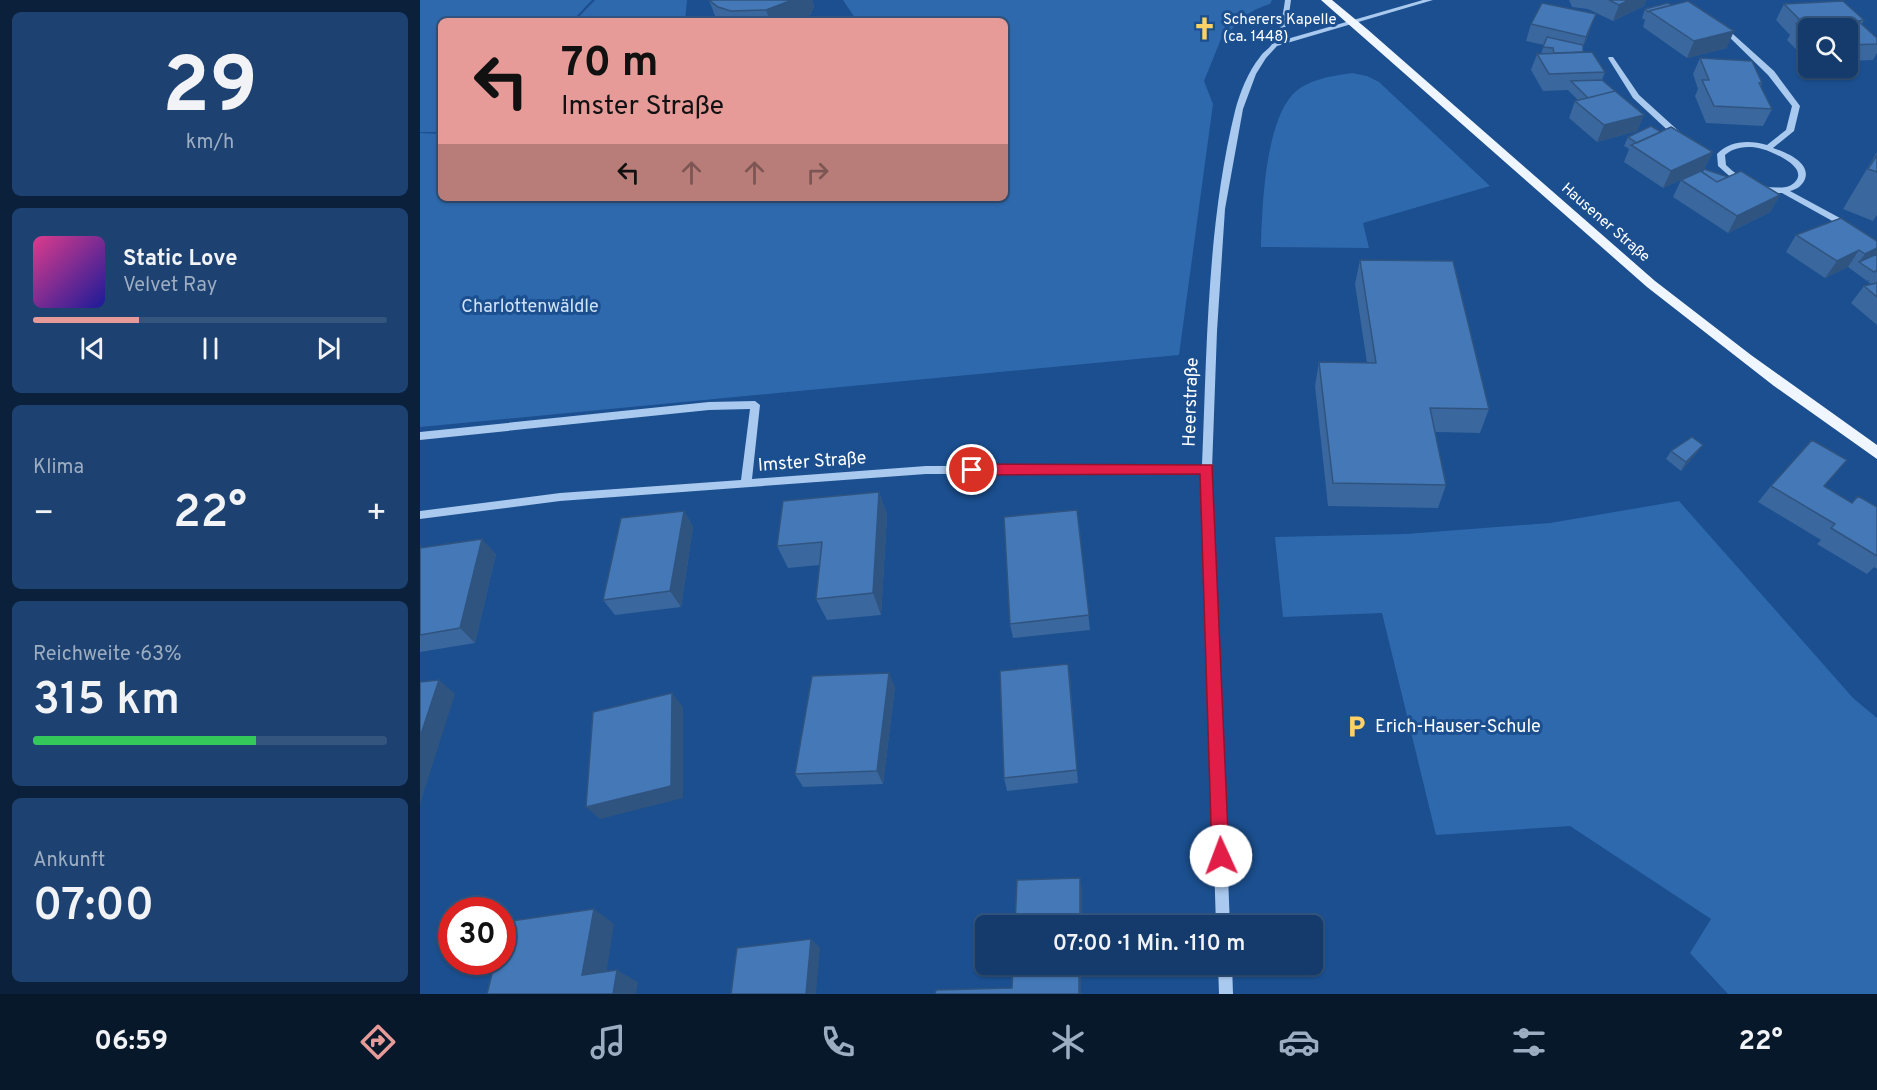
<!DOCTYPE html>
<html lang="de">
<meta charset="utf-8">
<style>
body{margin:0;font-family:Overpass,sans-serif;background:#1d4271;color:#f1f3f6;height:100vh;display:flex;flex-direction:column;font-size:22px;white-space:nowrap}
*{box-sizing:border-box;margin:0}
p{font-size:20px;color:#9dadc1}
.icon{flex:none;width:33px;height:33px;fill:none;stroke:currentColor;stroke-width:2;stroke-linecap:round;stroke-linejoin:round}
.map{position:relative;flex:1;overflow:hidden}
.details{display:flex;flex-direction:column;gap:12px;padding:12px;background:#0b203b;width:420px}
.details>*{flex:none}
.guide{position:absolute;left:18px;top:18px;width:570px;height:183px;border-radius:9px;box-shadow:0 2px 4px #0004,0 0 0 2px #33557e;background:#e69b98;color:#111;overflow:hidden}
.buttons{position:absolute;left:1378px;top:18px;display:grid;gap:12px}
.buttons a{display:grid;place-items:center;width:60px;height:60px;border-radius:9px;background:#143b6b;box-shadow:0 2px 4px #0004,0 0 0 2px #33557e;font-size:30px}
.speed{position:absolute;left:18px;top:897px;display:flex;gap:12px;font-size:30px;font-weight:700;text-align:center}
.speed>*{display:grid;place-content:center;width:78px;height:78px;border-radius:50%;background:#143b6b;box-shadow:0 2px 4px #0004,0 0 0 2px #33557e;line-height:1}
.speed .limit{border:9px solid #d22;background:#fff;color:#111}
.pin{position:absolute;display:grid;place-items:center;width:51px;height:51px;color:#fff;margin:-26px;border:3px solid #fff;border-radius:50%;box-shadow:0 2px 6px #0007}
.me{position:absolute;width:66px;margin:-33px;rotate:358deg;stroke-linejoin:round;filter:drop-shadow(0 0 4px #0008)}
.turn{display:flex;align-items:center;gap:21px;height:126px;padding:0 24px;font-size:27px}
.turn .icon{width:78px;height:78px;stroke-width:2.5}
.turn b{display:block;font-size:42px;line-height:51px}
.lanes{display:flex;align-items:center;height:57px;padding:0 24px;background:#0003;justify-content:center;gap:30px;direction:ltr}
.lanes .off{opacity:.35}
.big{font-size:45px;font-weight:600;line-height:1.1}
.details .widget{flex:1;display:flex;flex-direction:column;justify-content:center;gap:9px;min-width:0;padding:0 21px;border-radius:9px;background:#1d4271}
.details .dial{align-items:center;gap:0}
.dial b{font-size:78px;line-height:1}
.song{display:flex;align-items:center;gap:18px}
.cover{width:72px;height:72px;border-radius:9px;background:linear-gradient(135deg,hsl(330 70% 55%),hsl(240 70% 35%))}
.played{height:6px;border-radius:3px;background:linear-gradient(90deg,#e69b98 30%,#33557e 30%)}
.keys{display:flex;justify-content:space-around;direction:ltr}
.heat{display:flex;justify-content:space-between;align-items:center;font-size:33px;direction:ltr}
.charge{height:9px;border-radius:4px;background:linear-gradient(90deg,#34c759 63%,#33557e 0)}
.trip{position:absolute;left:555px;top:915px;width:348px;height:60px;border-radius:9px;background:#143b6b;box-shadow:0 2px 4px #0004,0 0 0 2px #33557e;font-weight:600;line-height:60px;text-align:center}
.dock{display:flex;height:96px;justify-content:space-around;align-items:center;background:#08182b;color:#9dadc1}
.dock .icon{width:42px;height:42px}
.dock .on{color:#e69b98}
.dock b{font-size:27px;color:#f1f3f6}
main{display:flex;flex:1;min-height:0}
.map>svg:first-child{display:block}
</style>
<main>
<section class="details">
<div class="widget dial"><b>29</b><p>km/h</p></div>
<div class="widget">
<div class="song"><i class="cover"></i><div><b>Static Love</b><p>Velvet Ray</p></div></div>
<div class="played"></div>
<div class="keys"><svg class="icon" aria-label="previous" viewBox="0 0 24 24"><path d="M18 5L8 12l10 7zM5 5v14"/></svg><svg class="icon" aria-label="pause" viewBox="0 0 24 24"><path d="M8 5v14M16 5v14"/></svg><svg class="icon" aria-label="next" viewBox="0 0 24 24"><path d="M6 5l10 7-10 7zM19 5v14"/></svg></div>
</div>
<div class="widget"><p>Klima</p>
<div class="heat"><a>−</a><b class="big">22°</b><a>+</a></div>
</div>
<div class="widget"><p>Reichweite · 63%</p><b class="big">315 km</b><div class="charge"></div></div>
<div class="widget"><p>Ankunft</p><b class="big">07:00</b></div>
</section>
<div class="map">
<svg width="1457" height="994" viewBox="0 0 1457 994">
<rect width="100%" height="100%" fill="#1b4f8f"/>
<path fill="#2e69ad" d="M0,0H172L152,21H21V132H0Z
M175,0H267L265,21H155Z
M423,0H852L850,4C840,7 831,11 823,18C814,24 810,34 801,39L784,81L793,104L759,355L0,427V133L21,134V198H585V21H437Z
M932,73L947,76L959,82L1070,186L943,223L949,248L841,247C842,207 845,126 872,95C887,79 912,76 932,73Z
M1259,501L1433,698L1457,718V994H1308L1270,953L1291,919L1150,826L1016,835L962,613L863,617L855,537L986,534L1130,523Z"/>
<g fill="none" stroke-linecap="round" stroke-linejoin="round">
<path fill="#a9c9ee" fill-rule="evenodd" d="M865,0H871L868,21L860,41L1003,0H1013L857,46L846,58L836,74L823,109L805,209L797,331L792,469L810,926H796L782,473L506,474L140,501L0,519V511L140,493L321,480L330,409L289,410L0,440V432L289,402L335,401L340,405L332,479L506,466L782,465C787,348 787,225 815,111C820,92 828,72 840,57C843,52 849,49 852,44C860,31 863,15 865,0Z
M1300,26H1304L1354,71L1380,106L1374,131L1353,148C1365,152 1391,162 1385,179C1382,186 1377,189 1370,191L1431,224V228H1425L1362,193H1350L1336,190L1314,180L1298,166L1297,154C1310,140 1330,140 1347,145L1366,130L1372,106L1348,75L1300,28ZM1332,147C1343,148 1354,153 1363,158C1372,163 1385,173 1374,183C1373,184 1368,187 1366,187C1344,190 1322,181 1306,165L1305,155C1313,148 1321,147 1332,147Z
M1189,57H1193L1219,95L1262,134V138H1256L1213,98L1188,58Z
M798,964H812L813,994H799Z"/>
<path fill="#f0f6ff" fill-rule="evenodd" d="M901,0H912L947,29L1235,281L1331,355L1457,445V459L1354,386L1227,287Z"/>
</g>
<path fill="#3a679d" d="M289,0H392L394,6L391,14L383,21H297Z
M1149,0H1226L1224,6L1193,21L1168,9L1152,7Z
M1248,3L1307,48L1267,58L1223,27L1225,20L1222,18L1225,9Z
M1364,4L1444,20L1442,24L1457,38V53L1453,60L1428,61V28H1389V63L1367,40L1370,35L1356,20Z
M1111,24L1170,31L1163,47V52L1185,72L1182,80L1224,115L1217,131L1177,142L1149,118L1155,101L1158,100L1148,90L1123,91L1111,70L1117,54H1121L1124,45L1106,41Z
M1280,58L1342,83L1341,87L1352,109L1343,126L1286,123L1275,96L1278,89L1273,74Z
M1241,132L1293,152L1284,169L1243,188L1204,162L1209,149L1204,146L1208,137Z
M1457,152V215L1453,221L1423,209Z
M1261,180L1360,195L1350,212L1308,233L1253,197Z
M1376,235L1457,241V325L1431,303L1444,286L1451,284L1448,282L1449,280L1447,281L1428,267L1405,278L1366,252Z
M940,260L1069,409L1060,433L1015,432L1026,485L1018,508L908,506L895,386L899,362L947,363L935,284Z
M1283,445L1277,453L1261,471L1246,459L1251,451Z
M1351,486L1405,487L1432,503L1457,507V569L1454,567L1447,574L1397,544L1401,540L1338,502Z
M459,492L467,515L461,615L407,620L396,599L400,565L368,568L357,546Z
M657,510L670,630L593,638L590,624Z
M264,511L273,527L261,607L195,615L183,600Z
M0,548L76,554L55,643L0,652Z
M650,678L658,783L587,791L584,778Z
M475,687L463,784L383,787L375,774Z"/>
<path fill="#305480" d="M372,0H392L394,6L391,14L383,21H350L346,10Z
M1209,0H1226L1224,6L1193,21L1199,5Z
M1176,14L1170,31L1160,53L1166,37Z
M1314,31L1307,48L1267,58L1274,41Z
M1224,115L1217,131L1177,142L1184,125Z
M1293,152L1284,169L1243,188L1251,171Z
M1360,195L1350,212L1308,233L1317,216Z
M1457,248V254L1439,262L1445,254Z
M1439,250L1428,267L1405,278L1417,261Z
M1283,445L1277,453L1261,471L1266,462Z
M459,492L467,515L461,615L453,593Z
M264,511L273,527L261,607L250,591Z
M62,539L76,554L55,643L40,628Z
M648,664L650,678L658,783L657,770Z
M469,673L475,687L463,784L457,771Z
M19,680L35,694L0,804V737Z
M252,693L263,707V798L180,819L166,807Z
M660,878L662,889V926H660Z
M174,909L194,924L184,988L162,975Z
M391,939L400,948L396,994H386Z
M659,964H661V994H659Z
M197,970L218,982L216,994H193Z"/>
<path fill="#4478b7" stroke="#305480" stroke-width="1.5" d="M289,0H372L346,10L311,11L298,7Z
M1189,0H1209L1199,5Z
M1268,1L1314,31L1274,41L1229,11Z
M1423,1L1444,20L1438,21L1457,38V44L1428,45V28H1389V37L1376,24L1383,23L1364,4Z
M1122,3L1176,14L1166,37L1111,24Z
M1248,3L1251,5L1229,11L1228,12L1225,9Z
M1127,37L1163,45V52L1134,53L1133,48L1123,47Z
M1172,52L1185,72L1129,74L1117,54Z
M1280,58L1332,61L1342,83H1339L1352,109L1294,106L1282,80H1289Z
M1182,80L1195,91L1168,98L1151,81Z
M1195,91L1224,115L1184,125L1155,101Z
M1231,126L1241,132L1217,143L1208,137Z
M1251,127L1293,152L1251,171L1211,145Z
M1457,155V172L1448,169Z
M1284,169L1308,177L1297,182L1282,172Z
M1281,171L1297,182L1321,171L1360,195L1317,216L1261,180Z
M1421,218L1457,241V248L1445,254L1439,250L1417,261L1376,235Z
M1457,254V270L1454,272L1439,262Z
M940,260L1033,261L1069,409L1010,408L1026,485L913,483L899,362L956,363Z
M1457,283V297L1444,286Z
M1272,437L1283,445L1266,462L1251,451Z
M1392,440L1427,460L1404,486L1432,503L1438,496L1457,507V556L1411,528L1415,524L1351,486Z
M459,492L453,593L396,599L402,542L357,546L363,501Z
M657,510L669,615L590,624L584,517Z
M264,511L250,591L183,600L201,518Z
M62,539L40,628L0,635V548Z
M648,664L657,770L584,778L580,671Z
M469,673L457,771L375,774L392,676Z
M19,680L0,737V682Z
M252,693L251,786L166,807L173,712Z
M660,878V926H595L597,880Z
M174,909L162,975L197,970L193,994H67L75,962H82V929L84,922Z
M391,939L386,994H311L317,948Z
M593,964H659V994H515L516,990L592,988Z"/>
<path fill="#e11d48" stroke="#92132f" stroke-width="1.5" d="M552,464L792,465L809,856L807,863L801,865L794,863L792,856L780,474L552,475L546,470Z"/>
<defs>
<symbol id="church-bare" viewBox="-9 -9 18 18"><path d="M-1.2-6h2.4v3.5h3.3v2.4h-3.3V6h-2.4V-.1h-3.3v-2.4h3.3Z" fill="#ffd166" stroke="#1b4f8f" stroke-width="2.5" paint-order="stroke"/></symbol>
<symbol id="parking-bare" viewBox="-9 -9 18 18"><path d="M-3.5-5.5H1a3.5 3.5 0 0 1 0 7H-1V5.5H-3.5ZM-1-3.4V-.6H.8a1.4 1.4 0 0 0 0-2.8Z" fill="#ffd166" stroke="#1b4f8f" stroke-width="2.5" paint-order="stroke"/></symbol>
</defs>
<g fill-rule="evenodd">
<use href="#church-bare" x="768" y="12" width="33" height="33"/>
<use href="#parking-bare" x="920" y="710" width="33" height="33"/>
</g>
<g text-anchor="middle" stroke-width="6" stroke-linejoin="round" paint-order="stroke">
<g font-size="15" fill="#fff" stroke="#1b4f8f" text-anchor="start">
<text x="803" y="24">Scherers Kapelle<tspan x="803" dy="17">(ca. 1448)</tspan></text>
</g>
<g font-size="15" fill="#fff" stroke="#1b4f8f">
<text transform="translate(1186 222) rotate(41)" y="5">Hausener Straße</text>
</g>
<g font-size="18" fill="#cfe3fa" stroke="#1b4f8f">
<text x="110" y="312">Charlottenwäldle</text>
</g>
<g font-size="18" fill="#fff" stroke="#1b4f8f">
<text transform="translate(770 402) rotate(-88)" y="6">Heerstraße</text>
<text transform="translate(392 461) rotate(-4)" y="6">Imster Straße</text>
</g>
<g font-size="18" fill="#fff" stroke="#1b4f8f" text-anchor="start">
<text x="955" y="732">Erich-Hauser-Schule</text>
</g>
</g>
</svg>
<div class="buttons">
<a><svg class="icon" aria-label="search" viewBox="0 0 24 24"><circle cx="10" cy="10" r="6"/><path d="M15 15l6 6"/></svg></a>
</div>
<div class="speed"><div class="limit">30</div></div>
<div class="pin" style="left:552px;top:470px;background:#d93025"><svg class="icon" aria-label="arrive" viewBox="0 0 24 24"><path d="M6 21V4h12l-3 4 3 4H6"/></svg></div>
<svg class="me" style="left:801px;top:856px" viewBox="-20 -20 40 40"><circle r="19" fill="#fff"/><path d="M0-13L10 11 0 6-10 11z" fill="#e11d48"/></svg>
<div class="trip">07:00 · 1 Min. · 110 m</div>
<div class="guide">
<div class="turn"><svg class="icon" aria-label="left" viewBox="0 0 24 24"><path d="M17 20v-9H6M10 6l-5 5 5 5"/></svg><div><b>70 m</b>Imster Straße</div></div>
<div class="lanes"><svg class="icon" aria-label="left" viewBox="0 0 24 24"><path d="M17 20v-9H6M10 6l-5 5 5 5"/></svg><svg class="icon off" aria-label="ahead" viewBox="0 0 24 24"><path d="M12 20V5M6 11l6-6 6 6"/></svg><svg class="icon off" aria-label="ahead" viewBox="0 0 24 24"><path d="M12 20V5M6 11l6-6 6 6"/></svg><svg class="icon off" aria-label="right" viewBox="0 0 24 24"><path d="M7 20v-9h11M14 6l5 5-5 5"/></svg></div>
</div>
</div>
</main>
<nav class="dock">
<b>06:59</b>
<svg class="icon on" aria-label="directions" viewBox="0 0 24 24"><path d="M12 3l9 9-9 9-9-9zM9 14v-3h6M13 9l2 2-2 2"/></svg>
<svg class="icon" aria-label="music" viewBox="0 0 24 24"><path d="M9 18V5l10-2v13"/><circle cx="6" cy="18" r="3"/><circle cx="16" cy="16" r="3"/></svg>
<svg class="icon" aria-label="phone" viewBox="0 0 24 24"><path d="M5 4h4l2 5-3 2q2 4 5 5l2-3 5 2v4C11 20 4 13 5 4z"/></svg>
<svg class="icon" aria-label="climate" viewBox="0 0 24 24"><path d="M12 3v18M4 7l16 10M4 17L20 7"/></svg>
<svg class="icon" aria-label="car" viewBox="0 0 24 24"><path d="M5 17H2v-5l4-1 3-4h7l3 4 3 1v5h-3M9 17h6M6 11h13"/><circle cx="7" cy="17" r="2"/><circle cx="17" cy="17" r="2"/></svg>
<svg class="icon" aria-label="filters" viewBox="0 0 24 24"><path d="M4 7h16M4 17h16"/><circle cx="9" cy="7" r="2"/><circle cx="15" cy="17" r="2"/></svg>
<b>22°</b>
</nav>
